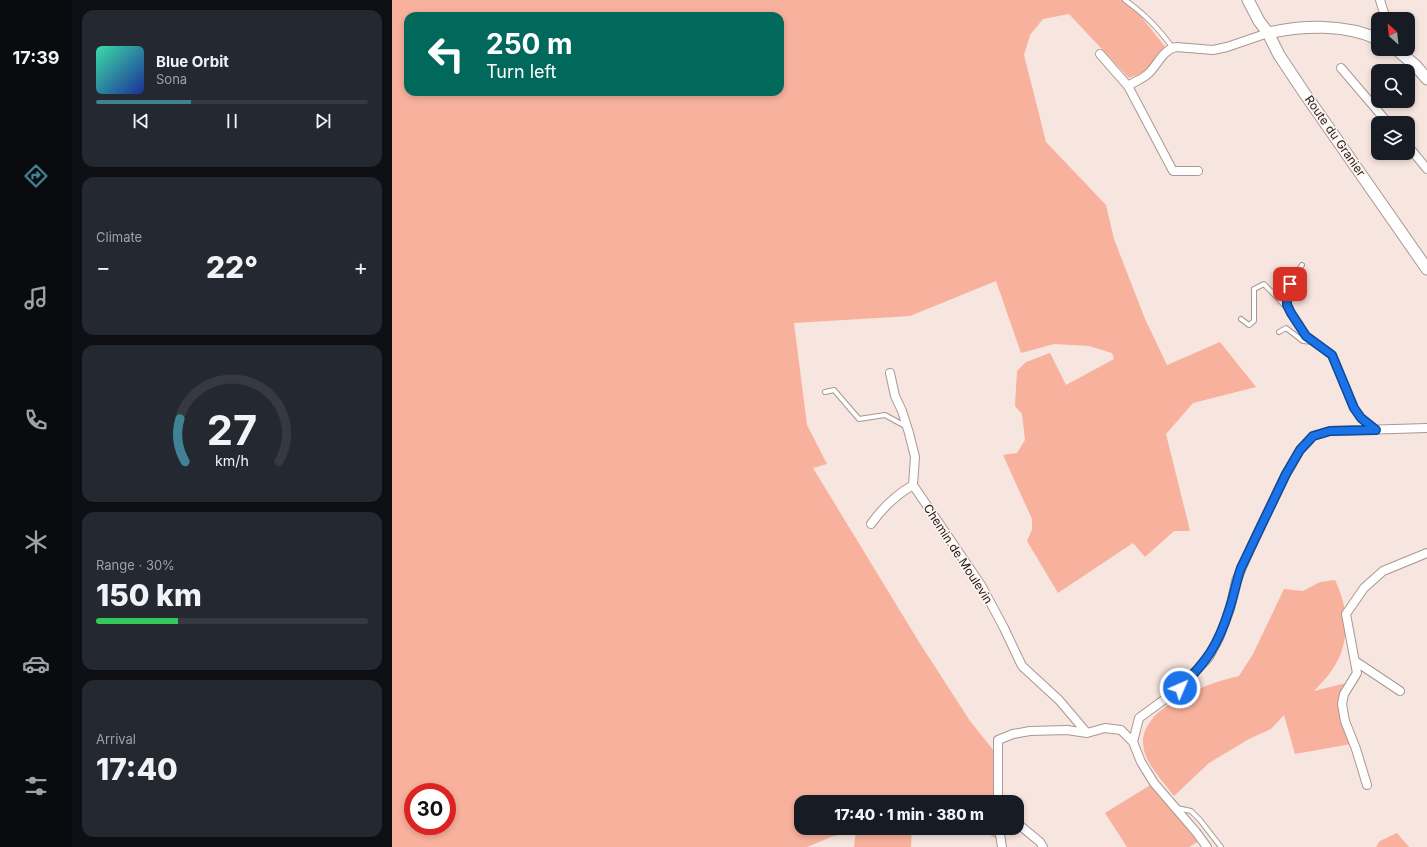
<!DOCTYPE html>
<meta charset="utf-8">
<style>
body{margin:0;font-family:Inter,sans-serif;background:#242831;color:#f1f3f6;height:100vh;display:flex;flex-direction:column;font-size:15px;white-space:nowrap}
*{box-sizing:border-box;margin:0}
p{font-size:13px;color:#9ea1a6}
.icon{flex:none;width:22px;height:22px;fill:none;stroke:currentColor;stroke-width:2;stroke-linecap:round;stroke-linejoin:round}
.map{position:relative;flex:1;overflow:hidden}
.panel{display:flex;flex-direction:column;gap:10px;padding:10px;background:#0d0f14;width:320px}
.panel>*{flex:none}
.hud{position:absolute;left:12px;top:12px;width:380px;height:84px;border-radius:12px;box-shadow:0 2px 6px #0003;background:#00695c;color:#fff;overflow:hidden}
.needle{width:26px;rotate:333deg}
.controls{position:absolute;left:979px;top:12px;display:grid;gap:8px}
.controls a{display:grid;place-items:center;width:44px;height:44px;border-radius:8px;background:#171b24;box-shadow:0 2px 6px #0003;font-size:20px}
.speed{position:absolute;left:12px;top:783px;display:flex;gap:8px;font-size:20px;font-weight:700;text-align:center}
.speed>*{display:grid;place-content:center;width:52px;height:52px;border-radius:50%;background:#171b24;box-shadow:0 2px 6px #0003;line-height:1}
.speed .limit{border:6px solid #d22;background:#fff;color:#111}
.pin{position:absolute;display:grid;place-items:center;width:34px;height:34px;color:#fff;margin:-17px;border-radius:8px;box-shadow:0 2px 6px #0006}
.me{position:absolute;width:44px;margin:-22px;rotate:45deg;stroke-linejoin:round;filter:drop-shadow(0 0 3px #0008)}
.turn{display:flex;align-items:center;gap:14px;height:84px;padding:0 16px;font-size:18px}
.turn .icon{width:52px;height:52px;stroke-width:2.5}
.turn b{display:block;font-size:28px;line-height:34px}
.big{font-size:30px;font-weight:800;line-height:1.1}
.panel .card{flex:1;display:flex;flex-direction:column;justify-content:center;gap:6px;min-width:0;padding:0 14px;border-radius:12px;background:#242831}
.panel .dial{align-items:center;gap:0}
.dial svg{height:104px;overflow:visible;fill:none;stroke:#363941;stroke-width:7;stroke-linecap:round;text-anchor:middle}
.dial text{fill:#f1f3f6;stroke:none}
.song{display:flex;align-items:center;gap:12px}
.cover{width:48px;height:48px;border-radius:6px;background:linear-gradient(135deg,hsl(160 70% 55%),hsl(230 70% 35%))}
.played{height:4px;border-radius:2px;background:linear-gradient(90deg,#408294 35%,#363941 35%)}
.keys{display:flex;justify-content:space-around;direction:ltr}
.heat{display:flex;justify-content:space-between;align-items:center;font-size:22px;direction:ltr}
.charge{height:6px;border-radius:3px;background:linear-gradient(90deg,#34c759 30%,#363941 0)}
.trip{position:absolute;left:402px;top:795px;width:230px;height:40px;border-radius:12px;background:#171b24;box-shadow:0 2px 6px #0003;font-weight:800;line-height:40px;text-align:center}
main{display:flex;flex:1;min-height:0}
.tabs{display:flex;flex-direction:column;width:72px;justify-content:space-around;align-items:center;background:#090b0e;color:#9ea1a6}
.tabs .icon{width:28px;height:28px}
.tabs .active{color:#408294}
.tabs b{font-size:18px;color:#f1f3f6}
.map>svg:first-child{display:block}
</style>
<main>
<nav class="tabs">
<b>17:39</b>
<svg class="icon active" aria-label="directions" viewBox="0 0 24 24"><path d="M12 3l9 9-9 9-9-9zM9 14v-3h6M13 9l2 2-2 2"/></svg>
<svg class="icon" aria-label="music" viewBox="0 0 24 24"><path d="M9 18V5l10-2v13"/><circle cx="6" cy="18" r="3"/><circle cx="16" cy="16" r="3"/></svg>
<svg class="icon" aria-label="phone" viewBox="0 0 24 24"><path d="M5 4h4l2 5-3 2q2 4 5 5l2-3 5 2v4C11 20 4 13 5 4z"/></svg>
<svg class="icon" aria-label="climate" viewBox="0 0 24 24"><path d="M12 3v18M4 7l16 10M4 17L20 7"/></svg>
<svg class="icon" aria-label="car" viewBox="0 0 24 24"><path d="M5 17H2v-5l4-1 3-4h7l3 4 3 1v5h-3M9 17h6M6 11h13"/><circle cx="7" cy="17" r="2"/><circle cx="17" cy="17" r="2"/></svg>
<svg class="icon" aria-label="filters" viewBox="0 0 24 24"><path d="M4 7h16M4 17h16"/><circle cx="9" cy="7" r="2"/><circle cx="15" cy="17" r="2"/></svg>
</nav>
<section class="panel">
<div class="card">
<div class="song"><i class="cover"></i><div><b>Blue Orbit</b><p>Sona</p></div></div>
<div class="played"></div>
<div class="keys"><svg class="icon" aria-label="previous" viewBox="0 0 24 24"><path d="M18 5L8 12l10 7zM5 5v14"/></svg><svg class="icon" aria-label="pause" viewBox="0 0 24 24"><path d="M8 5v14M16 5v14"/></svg><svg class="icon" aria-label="next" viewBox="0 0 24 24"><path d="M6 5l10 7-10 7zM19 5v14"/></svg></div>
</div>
<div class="card"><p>Climate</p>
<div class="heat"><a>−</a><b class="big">22°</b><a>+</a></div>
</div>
<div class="card dial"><svg viewBox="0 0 100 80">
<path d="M14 69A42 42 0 1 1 86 69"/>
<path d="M14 69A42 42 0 0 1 10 36" stroke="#408294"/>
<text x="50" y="56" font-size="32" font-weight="700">27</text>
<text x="50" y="72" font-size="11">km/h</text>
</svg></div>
<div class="card"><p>Range · 30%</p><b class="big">150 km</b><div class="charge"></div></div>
<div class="card"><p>Arrival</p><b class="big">17:40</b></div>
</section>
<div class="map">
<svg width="1035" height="847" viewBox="0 0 1035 847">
<rect width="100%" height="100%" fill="#f7e5df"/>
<path fill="#f8b19c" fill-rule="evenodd" d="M0,0H731L744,10L774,48L754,71L737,78L677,14L651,19L638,35L632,55L654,142L714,205L722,239L753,319L775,365L828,342L864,387L801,403L774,434L798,531H782L753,557L741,543L666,593L635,541L640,530V519L611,455L625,453L633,440L630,414L623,406L625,371L634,362L658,353L674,385L722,359L720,353L697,346L662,344L629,353L604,281L518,316L402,323L415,425L435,464L421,468L527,642L578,721L602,751L603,802H527L522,800V802H409V828H520L519,847H462L464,830L439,837L415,847H0ZM16,16H388V92H16ZM21,792H55V826H21Z
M943,580C957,608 959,643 940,670C935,678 928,684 922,691L954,683L948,694L959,744L903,754L892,715L879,729L857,739L817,763L782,796C773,784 755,765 752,750C742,708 816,683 847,676L861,654L892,589L911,591L928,582Z
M760,784L807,841L797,847H735L713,813Z
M582,828H604V838Z
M1005,833L1017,847H984L988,841Z"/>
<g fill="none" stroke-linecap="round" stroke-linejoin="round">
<defs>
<path id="lane" d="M733,0C754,15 765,27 781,48
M910,265C905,273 896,284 895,294C893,311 910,334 922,343C929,349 939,352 943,361C956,387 957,409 982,429
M849,319L857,325L862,321V289L872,284L896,309
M887,332L894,328L911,341L921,342
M433,392L442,390L467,419L493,415L513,426
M785,808L799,811L808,820L829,847"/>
<path id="street" d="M988,0L994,19
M708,54L736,86L781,171H806
M949,68L996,123
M736,86C743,81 751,79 757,73C766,64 771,50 784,47L821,50L835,47L876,33
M1016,146L1035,169
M498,373L503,396L510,411L517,433L523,457L521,485L589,585L612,628L630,666L667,700L695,733
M479,524C491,507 504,495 521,485
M963,661L1008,691
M741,742L747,718L788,688L817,657L827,638L838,609L844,581L865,534L894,474L908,450L921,436L938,431L1035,428
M975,785L964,749L953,721L950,704L952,694L965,673L954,614L972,588L991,571L1035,553
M606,802V740L621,734L638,731L675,730L695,733L713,728L729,730L741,742L749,762L762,783L804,832L815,847
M625,823L648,842L651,847
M607,828L610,847"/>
<path id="secondary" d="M856,0L867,21L876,33L887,55L913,94L1035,269
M876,33C912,25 953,24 986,39
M1004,49L1024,66L1035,79"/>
</defs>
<use href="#lane" stroke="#a99893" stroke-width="6"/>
<use href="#street" stroke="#a99893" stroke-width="10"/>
<use href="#secondary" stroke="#a99893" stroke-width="13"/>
<use href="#lane" stroke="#fff" stroke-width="4"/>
<use href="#street" stroke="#fff" stroke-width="8"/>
<use href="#secondary" stroke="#fff" stroke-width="11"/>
</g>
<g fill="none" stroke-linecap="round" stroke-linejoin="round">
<defs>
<path id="route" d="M788,688C814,662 826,646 837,610C842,596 844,582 849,568L894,474L908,450L921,436L938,431L984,430L969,418L962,408L940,355L914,336L899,313L895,305V293L898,284"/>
</defs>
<use href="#route" stroke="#114b97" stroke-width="10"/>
<use href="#route" stroke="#1a73e8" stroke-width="7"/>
</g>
<g text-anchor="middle" stroke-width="3" stroke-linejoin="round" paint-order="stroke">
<g font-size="12" fill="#221c1a" stroke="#fff4f0">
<text transform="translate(943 136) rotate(55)" y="4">Route du Granier</text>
<text transform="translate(566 554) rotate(57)" y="4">Chemin de Moulevin</text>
</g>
</g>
</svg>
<div class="controls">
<a><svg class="needle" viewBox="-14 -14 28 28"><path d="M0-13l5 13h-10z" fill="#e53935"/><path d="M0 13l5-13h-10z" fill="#9ea1a6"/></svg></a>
<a><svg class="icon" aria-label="search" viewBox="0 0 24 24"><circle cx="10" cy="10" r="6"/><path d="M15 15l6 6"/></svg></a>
<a><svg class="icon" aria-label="layers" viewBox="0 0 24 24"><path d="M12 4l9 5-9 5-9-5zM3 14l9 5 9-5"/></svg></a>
</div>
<div class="speed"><div class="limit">30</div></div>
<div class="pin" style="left:898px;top:284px;background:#d93025"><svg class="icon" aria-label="arrive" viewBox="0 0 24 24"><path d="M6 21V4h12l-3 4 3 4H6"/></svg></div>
<svg class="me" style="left:788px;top:688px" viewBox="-20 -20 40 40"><circle r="17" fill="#1a73e8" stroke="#fff" stroke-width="3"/><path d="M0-11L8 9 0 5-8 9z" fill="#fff"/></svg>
<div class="trip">17:40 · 1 min · 380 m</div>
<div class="hud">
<div class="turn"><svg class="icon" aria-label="left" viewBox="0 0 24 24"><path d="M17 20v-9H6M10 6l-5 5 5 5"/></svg><div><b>250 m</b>Turn left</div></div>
</div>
</div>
</main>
